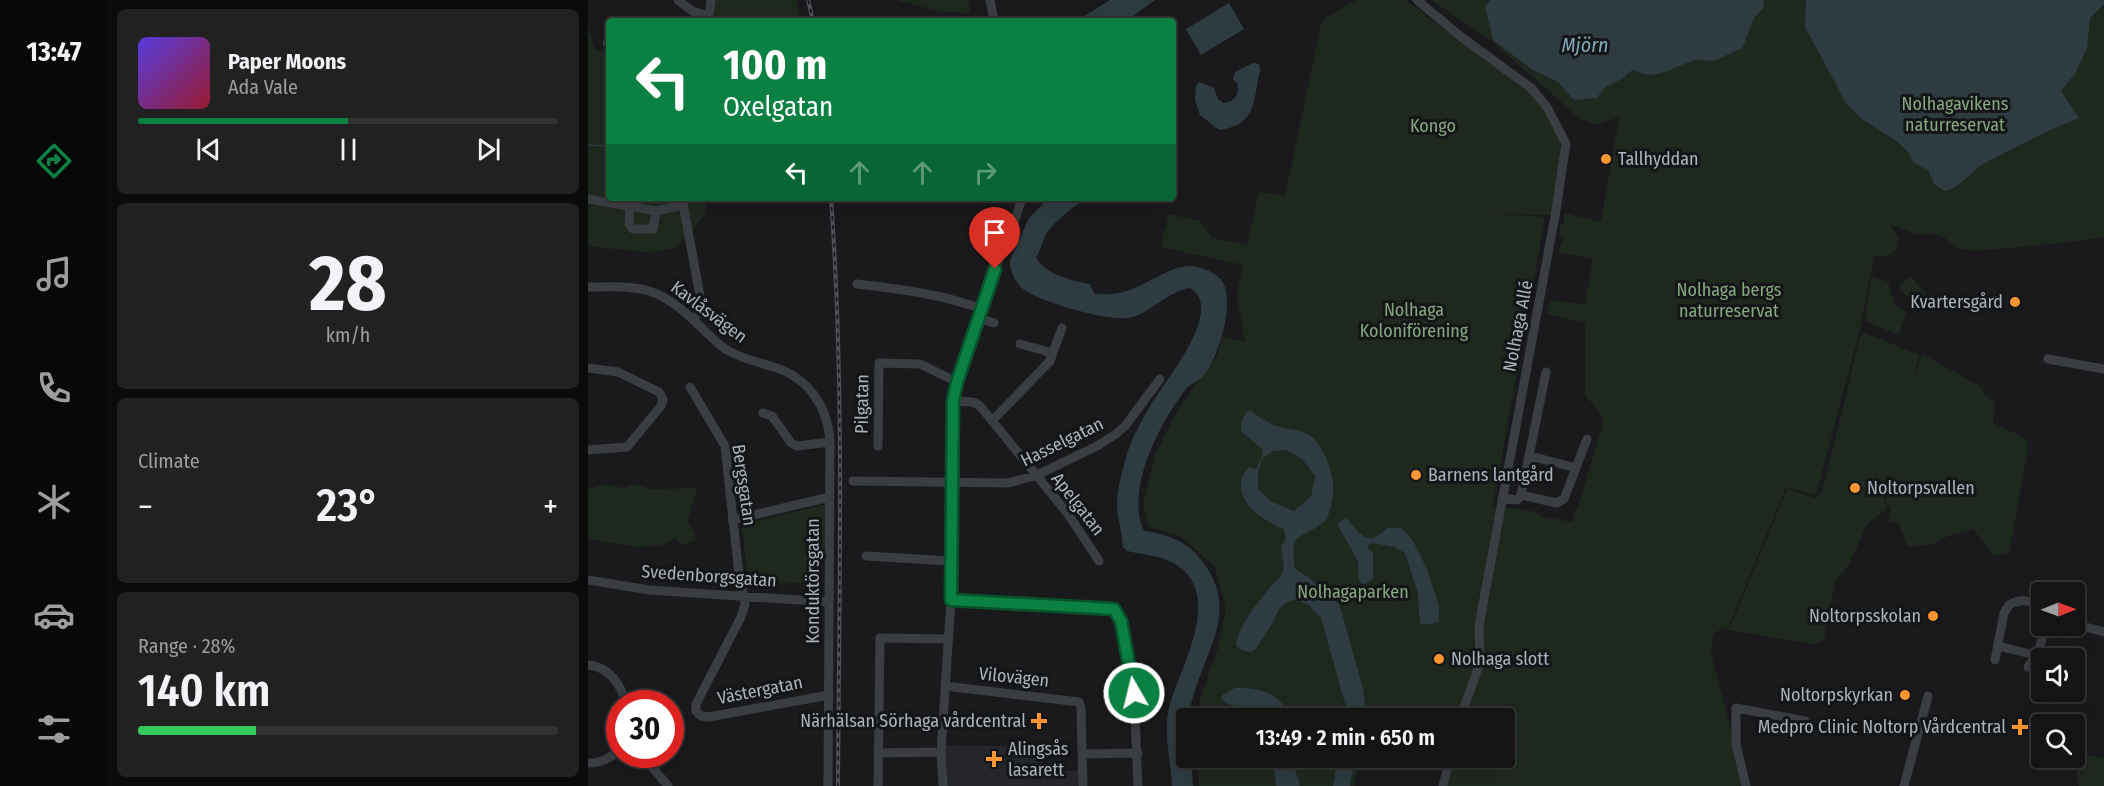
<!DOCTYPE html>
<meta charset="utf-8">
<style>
body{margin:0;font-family:"Fira Sans Condensed",sans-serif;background:#212122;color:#f1f3f6;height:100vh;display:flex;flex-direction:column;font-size:22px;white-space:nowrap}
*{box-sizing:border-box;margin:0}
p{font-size:20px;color:#9d9ea0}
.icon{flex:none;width:33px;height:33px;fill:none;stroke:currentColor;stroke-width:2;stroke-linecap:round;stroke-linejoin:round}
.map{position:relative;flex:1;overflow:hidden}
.panel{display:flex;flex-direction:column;gap:9px;padding:9px;background:#0b0b0c;width:480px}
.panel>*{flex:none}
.guide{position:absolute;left:18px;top:18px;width:570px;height:183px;border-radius:6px;box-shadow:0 6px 24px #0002,0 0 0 2px #333334;background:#0b8043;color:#fff;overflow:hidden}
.needle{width:39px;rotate:89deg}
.fabs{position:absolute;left:1443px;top:582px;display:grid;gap:12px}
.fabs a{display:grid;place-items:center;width:54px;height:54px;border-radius:6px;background:#141415;box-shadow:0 6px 24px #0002,0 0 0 2px #333334;font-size:30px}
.speed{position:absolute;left:18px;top:690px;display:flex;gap:12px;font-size:30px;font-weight:700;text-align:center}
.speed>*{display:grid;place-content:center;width:78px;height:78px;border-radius:50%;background:#141415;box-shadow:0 6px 24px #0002,0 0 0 2px #333334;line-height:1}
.speed .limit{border:9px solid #d22;background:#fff;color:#111}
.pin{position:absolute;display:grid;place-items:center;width:51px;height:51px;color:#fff;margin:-62px -26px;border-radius:50% 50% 50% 0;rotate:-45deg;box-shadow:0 0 6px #0007}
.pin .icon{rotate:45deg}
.me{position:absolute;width:66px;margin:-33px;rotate:352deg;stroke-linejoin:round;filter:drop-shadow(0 0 4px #0008)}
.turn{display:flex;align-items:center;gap:21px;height:126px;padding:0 18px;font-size:27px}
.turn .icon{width:78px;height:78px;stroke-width:2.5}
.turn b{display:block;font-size:42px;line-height:51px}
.lanes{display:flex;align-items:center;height:57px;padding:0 18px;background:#0003;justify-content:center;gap:30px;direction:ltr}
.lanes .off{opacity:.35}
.big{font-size:45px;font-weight:600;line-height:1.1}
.panel .tile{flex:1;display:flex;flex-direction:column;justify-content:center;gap:9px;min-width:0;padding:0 21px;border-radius:9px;background:#212122}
.panel .dial{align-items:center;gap:0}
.dial b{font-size:78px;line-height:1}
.song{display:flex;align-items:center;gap:18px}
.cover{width:72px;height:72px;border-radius:9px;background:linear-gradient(135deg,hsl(250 70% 55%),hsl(350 70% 35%))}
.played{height:6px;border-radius:3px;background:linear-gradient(90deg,#0b8043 50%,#333334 50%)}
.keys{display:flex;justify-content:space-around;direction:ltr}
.heat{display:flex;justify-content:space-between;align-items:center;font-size:33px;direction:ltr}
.charge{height:9px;border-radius:4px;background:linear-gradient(90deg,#34c759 28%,#333334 0)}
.trip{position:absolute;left:588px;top:708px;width:339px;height:60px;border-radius:6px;background:#141415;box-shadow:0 6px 24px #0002,0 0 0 2px #333334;font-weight:600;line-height:60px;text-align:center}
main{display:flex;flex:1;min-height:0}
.menu{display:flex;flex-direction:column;width:108px;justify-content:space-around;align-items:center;background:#080808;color:#9d9ea0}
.menu .icon{width:42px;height:42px}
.menu .on{color:#0b8043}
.menu b{font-size:27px;color:#f1f3f6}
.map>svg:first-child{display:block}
</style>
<main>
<nav class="menu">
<b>13:47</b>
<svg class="icon on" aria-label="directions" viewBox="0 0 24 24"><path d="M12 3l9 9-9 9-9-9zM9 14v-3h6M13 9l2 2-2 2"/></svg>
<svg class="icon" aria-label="music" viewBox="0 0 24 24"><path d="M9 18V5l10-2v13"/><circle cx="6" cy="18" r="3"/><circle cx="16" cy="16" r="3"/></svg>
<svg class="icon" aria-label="phone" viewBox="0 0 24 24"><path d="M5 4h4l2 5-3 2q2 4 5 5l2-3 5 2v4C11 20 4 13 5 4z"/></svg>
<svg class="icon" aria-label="climate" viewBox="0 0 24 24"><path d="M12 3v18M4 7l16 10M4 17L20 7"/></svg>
<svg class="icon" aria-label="car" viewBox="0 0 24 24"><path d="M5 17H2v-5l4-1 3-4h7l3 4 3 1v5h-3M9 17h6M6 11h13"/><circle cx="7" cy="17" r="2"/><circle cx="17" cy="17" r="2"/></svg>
<svg class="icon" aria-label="filters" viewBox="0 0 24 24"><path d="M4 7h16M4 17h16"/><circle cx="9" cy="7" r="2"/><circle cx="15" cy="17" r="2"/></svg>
</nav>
<section class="panel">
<div class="tile">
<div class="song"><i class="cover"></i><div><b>Paper Moons</b><p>Ada Vale</p></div></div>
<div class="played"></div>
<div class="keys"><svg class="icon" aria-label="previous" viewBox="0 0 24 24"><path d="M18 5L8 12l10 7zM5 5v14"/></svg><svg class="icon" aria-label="pause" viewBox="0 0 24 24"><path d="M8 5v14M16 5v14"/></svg><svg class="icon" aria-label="next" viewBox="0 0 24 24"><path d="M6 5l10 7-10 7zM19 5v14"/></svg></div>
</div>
<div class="tile dial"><b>28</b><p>km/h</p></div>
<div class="tile"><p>Climate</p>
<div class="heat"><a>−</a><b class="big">23°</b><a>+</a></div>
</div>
<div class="tile"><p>Range · 28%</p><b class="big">140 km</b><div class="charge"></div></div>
</section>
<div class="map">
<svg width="1516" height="786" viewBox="0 0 1516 786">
<rect width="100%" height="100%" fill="#1a1a1c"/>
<path fill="#252629" d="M356,745L455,747V771H490V786H359Z"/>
<path fill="#1f281f" d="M126,0H208L213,21H123Z
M309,0H380L382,13L353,12Z
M768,0H818L890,55L947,95L975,135L965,215L897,213L957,217L905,506L944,511L956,517L985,522L986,513L990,507L1016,420L997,394V323L959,314L962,300L997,304L1005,259L970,252L975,238L971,237L973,224H976V213L1013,222L1031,117L1009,125L992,119L904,41L843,0H1516V236L1494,241L1387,251L1367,248L1356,237L1345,234L1330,235L1303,225L1310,238L1308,251L1299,256H1286L1271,333L1228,495L1198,487L1140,629L1135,628L1125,634L1123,654L1142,727L1153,786H859L864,763L850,758H916V718H609L612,700L630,647L638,609L627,567L592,536L561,527L555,504L567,455L588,413L610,380L629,356L634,337L657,342L649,295L655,265L573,247L580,214L612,221L624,238L659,245L671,192L697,196L734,20Z
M0,25L7,49L21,52V198H120L116,216L88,248L63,253L0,246Z
M1283,276L1300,282L1306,304L1318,312L1311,335L1277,321Z
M1322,276L1343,300L1331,310L1310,287Z
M1277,333L1331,355L1326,376L1334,354L1392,386L1398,396L1407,402L1405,423L1437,438L1440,448L1421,553L1406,556L1385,529L1362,535L1343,545L1319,547L1311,523L1300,522L1303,508L1298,502L1300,485C1297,493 1294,500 1300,507L1279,525L1261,564L1247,582L1236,639L1232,643L1225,644L1141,630L1199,489L1228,498L1235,488L1273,334Z
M19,484L34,488L45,484L64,489L109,488L100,520L108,539L96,545L87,538L73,546L48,547L0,539V489Z
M239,504L237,555L226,564L223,583L160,584L154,524Z
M1493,755L1516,757V786H1491L1487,764Z
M610,758H773L766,786H611Z"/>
<path fill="#2e3c41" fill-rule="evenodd" d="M522,0H567L538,21H489Z
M902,0H1176L1175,8L1166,18L1154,49C1144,51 1137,57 1128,60C1120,62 1112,58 1104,61C1083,68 1067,82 1046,70C1039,72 1039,76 1033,79C1019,87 1019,83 1009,98L986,100L970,82L945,70L905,40L897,6Z
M1218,0H1516V4L1502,18L1499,48L1487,74L1473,91L1491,118C1459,130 1429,147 1399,162C1383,170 1374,187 1357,191L1346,184L1340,170L1325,162L1321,153L1310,142L1274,119L1258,103L1217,27Z
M641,3L656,29L613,55L598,29Z
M665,63L671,64L672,70C665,101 669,125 631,130L612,115L607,100L608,85L612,82L626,88L630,99L635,103C647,102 652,95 649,83L645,80L647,72Z
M461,198H502C490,201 464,224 458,234C454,242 453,250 448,257C456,274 484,281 502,284L506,293C550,303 578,257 613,268C623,271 634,277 637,287C644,312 631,354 617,374C612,380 604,383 599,388C573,420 536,490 556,531C579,534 601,542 615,562C657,618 606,662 601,718H598V758H603L605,786H584C583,760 575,735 581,708C592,666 642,587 579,560C566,555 552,554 539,551L535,547C534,533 530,519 529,506C529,492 533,475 537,461C542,441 553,421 564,403C577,381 638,309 602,288C579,291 563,314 540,318C519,321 452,302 435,289C428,284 421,269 422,260L441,218Z
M663,411C673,419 683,425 696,428C702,430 709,429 715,432C726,436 732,445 737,455C747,481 748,493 739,519C713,542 701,528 707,569C724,579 739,590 752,606L775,689L777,703L775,718H755L758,707L733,618L720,604L706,600L697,603L691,609L684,624L668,649L663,652L653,650L648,645C650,626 672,600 684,585C686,581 692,579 693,575C698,567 694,555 693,547L698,538L696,529C671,520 637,493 661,467L668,469L675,454L674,449L653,431V423L658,412ZM699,450L714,459L727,476L723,497L706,511L684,502L670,489V472L674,458L686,451Z
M758,518C773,534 779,549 799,528H814L825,541L839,569L851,606V622L842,624H832L830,593L817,553L806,547L785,543L779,546L785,554V579L779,583L774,584L771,581L770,561L749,524Z
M647,688C671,687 694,693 701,718H675C664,704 645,711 633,699L634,695Z
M685,758H707L708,773L712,786H688Z
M750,758H767L762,786H745Z"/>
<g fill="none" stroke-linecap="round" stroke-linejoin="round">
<path stroke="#2e3c41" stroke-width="1.5" d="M0,145L21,146"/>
<path stroke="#3a3d41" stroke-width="9" d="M90,0L104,11L121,16L123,21
M402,0L406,21
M829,0L872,36L943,88L959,107L978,144L967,216L893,615L891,629L892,663L872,718
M121,16L123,0
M19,43H21
M94,198L112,296L111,312L105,319
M0,199L68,211L95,205
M42,205L41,224L45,229H65L68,211
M269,284C312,289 353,294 394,309
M0,287C46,287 65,283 101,316C114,327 125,341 139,350C154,359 170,362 186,367C221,378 240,407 242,442L240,786
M391,318L406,323
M432,344L458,351L464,356
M1460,359L1516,369
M0,368L30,372L71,392L75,400L73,406L39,447L0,450
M102,387L137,446L151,574L157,604L153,617L108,704V711L113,716L121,717L241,695
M365,401L385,402L392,406L480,514L511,561
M175,413L184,416L203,443L209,446L242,442
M404,421L462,361L474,328
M290,446L291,363L332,364L369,382
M942,456L988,468
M265,481L420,483L447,476L509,446L528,434L537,426L572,379
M933,495L969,503L976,499L999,439
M914,498L929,500L933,495L958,372
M144,520L242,497
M278,556L363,561
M0,580L61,590L240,602
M363,600L519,608L528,610L533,621L546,693L550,786
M1486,624L1516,632
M1410,646L1443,654L1450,653
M1407,660L1416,613L1421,605C1433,598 1442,600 1454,608
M0,665C22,667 32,684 39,704
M1440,667L1450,653L1458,626
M357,686L491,702L493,708L495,786
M291,753L353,752
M53,754L80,786
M494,754L550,753
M0,763C14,763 21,758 32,750
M290,786L292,638L361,639
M355,786L353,752L363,600V483L367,392L407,269L428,217L434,198
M855,786L862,758
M1158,786L1148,744V708L1217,721
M1316,786L1340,696"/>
<defs>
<path id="rail" d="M220,0L225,21
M243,198C257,394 251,590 250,786"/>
</defs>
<use href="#rail" stroke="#4d5157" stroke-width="4"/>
<use href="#rail" stroke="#141517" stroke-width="1.5" stroke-dasharray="4.5" stroke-linecap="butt"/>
</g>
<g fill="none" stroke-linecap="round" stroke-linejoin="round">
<defs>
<path id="route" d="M407,269L369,382L365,401L363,600L526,609L533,621L546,693"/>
</defs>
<use href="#route" stroke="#07532c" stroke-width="15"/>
<use href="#route" stroke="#0b8043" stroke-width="10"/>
</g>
<g fill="#fe9530" stroke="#141517" stroke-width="2">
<circle cx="1018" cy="159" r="6"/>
<circle cx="1427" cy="302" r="6"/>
<circle cx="828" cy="475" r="6"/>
<circle cx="1267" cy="488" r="6"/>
<circle cx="1345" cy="616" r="6"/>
<circle cx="851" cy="659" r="6"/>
<circle cx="1317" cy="695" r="6"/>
<path d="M448 712h6v6h6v6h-6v6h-6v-6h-6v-6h6z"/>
<path d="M1429 718h6v6h6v6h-6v6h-6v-6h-6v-6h6z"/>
<path d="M403 750h6v6h6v6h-6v6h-6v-6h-6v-6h6z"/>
</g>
<g text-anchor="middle" stroke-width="6" stroke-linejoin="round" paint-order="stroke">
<g font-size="18" fill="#86a881" stroke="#141517">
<text x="1367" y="110">Nolhagavikens<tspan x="1367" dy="21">naturreservat</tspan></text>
<text x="845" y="132">Kongo</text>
<text x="1141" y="296">Nolhaga bergs<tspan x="1141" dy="21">naturreservat</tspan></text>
<text x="826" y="316">Nolhaga<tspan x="826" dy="21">Koloniförening</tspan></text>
<text x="765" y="598">Nolhagaparken</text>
</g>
<g font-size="18" fill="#abb3bc" stroke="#141517" text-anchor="start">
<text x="1030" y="165">Tallhyddan</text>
<text x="1415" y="308" text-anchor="end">Kvartersgård</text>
<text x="840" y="481">Barnens lantgård</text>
<text x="1279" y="494">Noltorpsvallen</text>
<text x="1333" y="622" text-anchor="end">Noltorpsskolan</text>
<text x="863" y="665">Nolhaga slott</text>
<text x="1305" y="701" text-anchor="end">Noltorpskyrkan</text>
<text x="438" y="727" text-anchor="end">Närhälsan Sörhaga vårdcentral</text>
<text x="1418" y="733" text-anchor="end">Medpro Clinic Noltorp Vårdcentral</text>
<text x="420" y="755">Alingsås<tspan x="420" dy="21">lasarett</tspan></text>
</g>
<g font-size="18" fill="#abb3bc" stroke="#141517">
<text transform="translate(121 312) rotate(37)" y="6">Kavlåsvägen</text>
<text transform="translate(930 326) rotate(-79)" y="6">Nolhaga Allé</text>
<text transform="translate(274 404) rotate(-89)" y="6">Pilgatan</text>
<text transform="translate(474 442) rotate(-26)" y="6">Hasselgatan</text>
<text transform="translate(156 485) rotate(82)" y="6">Bergsgatan</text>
<text transform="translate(490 504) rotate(52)" y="6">Apelgatan</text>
<text transform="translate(121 576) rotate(4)" y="6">Svedenborgsgatan</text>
<text transform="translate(225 581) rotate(-90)" y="6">Konduktörsgatan</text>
<text transform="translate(426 677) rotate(6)" y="6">Vilovägen</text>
<text transform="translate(172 690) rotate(-11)" y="6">Västergatan</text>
</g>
<g font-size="20" font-style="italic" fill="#81a8b9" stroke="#141517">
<text x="997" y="52">Mjörn</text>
</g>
</g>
</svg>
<div class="fabs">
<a><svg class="needle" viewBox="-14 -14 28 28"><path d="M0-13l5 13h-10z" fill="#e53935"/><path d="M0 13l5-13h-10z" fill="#9d9ea0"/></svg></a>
<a><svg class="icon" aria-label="sound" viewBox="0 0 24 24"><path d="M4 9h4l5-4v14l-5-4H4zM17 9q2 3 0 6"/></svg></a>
<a><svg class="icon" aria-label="search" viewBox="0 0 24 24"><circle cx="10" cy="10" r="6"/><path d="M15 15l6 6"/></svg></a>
</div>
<div class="speed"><div class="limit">30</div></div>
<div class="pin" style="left:407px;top:269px;background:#d93025"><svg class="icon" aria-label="arrive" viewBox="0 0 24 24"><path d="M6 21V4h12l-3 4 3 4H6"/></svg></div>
<svg class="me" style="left:546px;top:693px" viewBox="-20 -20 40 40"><circle r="17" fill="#0b8043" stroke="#fff" stroke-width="3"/><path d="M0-11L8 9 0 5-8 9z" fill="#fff"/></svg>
<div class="trip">13:49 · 2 min · 650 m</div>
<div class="guide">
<div class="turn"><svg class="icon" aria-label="left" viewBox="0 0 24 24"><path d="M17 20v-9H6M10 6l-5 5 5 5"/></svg><div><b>100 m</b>Oxelgatan</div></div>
<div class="lanes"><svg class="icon" aria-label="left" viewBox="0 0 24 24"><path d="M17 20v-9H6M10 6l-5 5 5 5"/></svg><svg class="icon off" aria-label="ahead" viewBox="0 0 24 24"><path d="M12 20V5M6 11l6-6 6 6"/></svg><svg class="icon off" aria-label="ahead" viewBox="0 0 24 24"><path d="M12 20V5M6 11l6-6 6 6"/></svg><svg class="icon off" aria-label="right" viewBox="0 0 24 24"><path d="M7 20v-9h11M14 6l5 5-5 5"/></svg></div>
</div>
</div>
</main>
